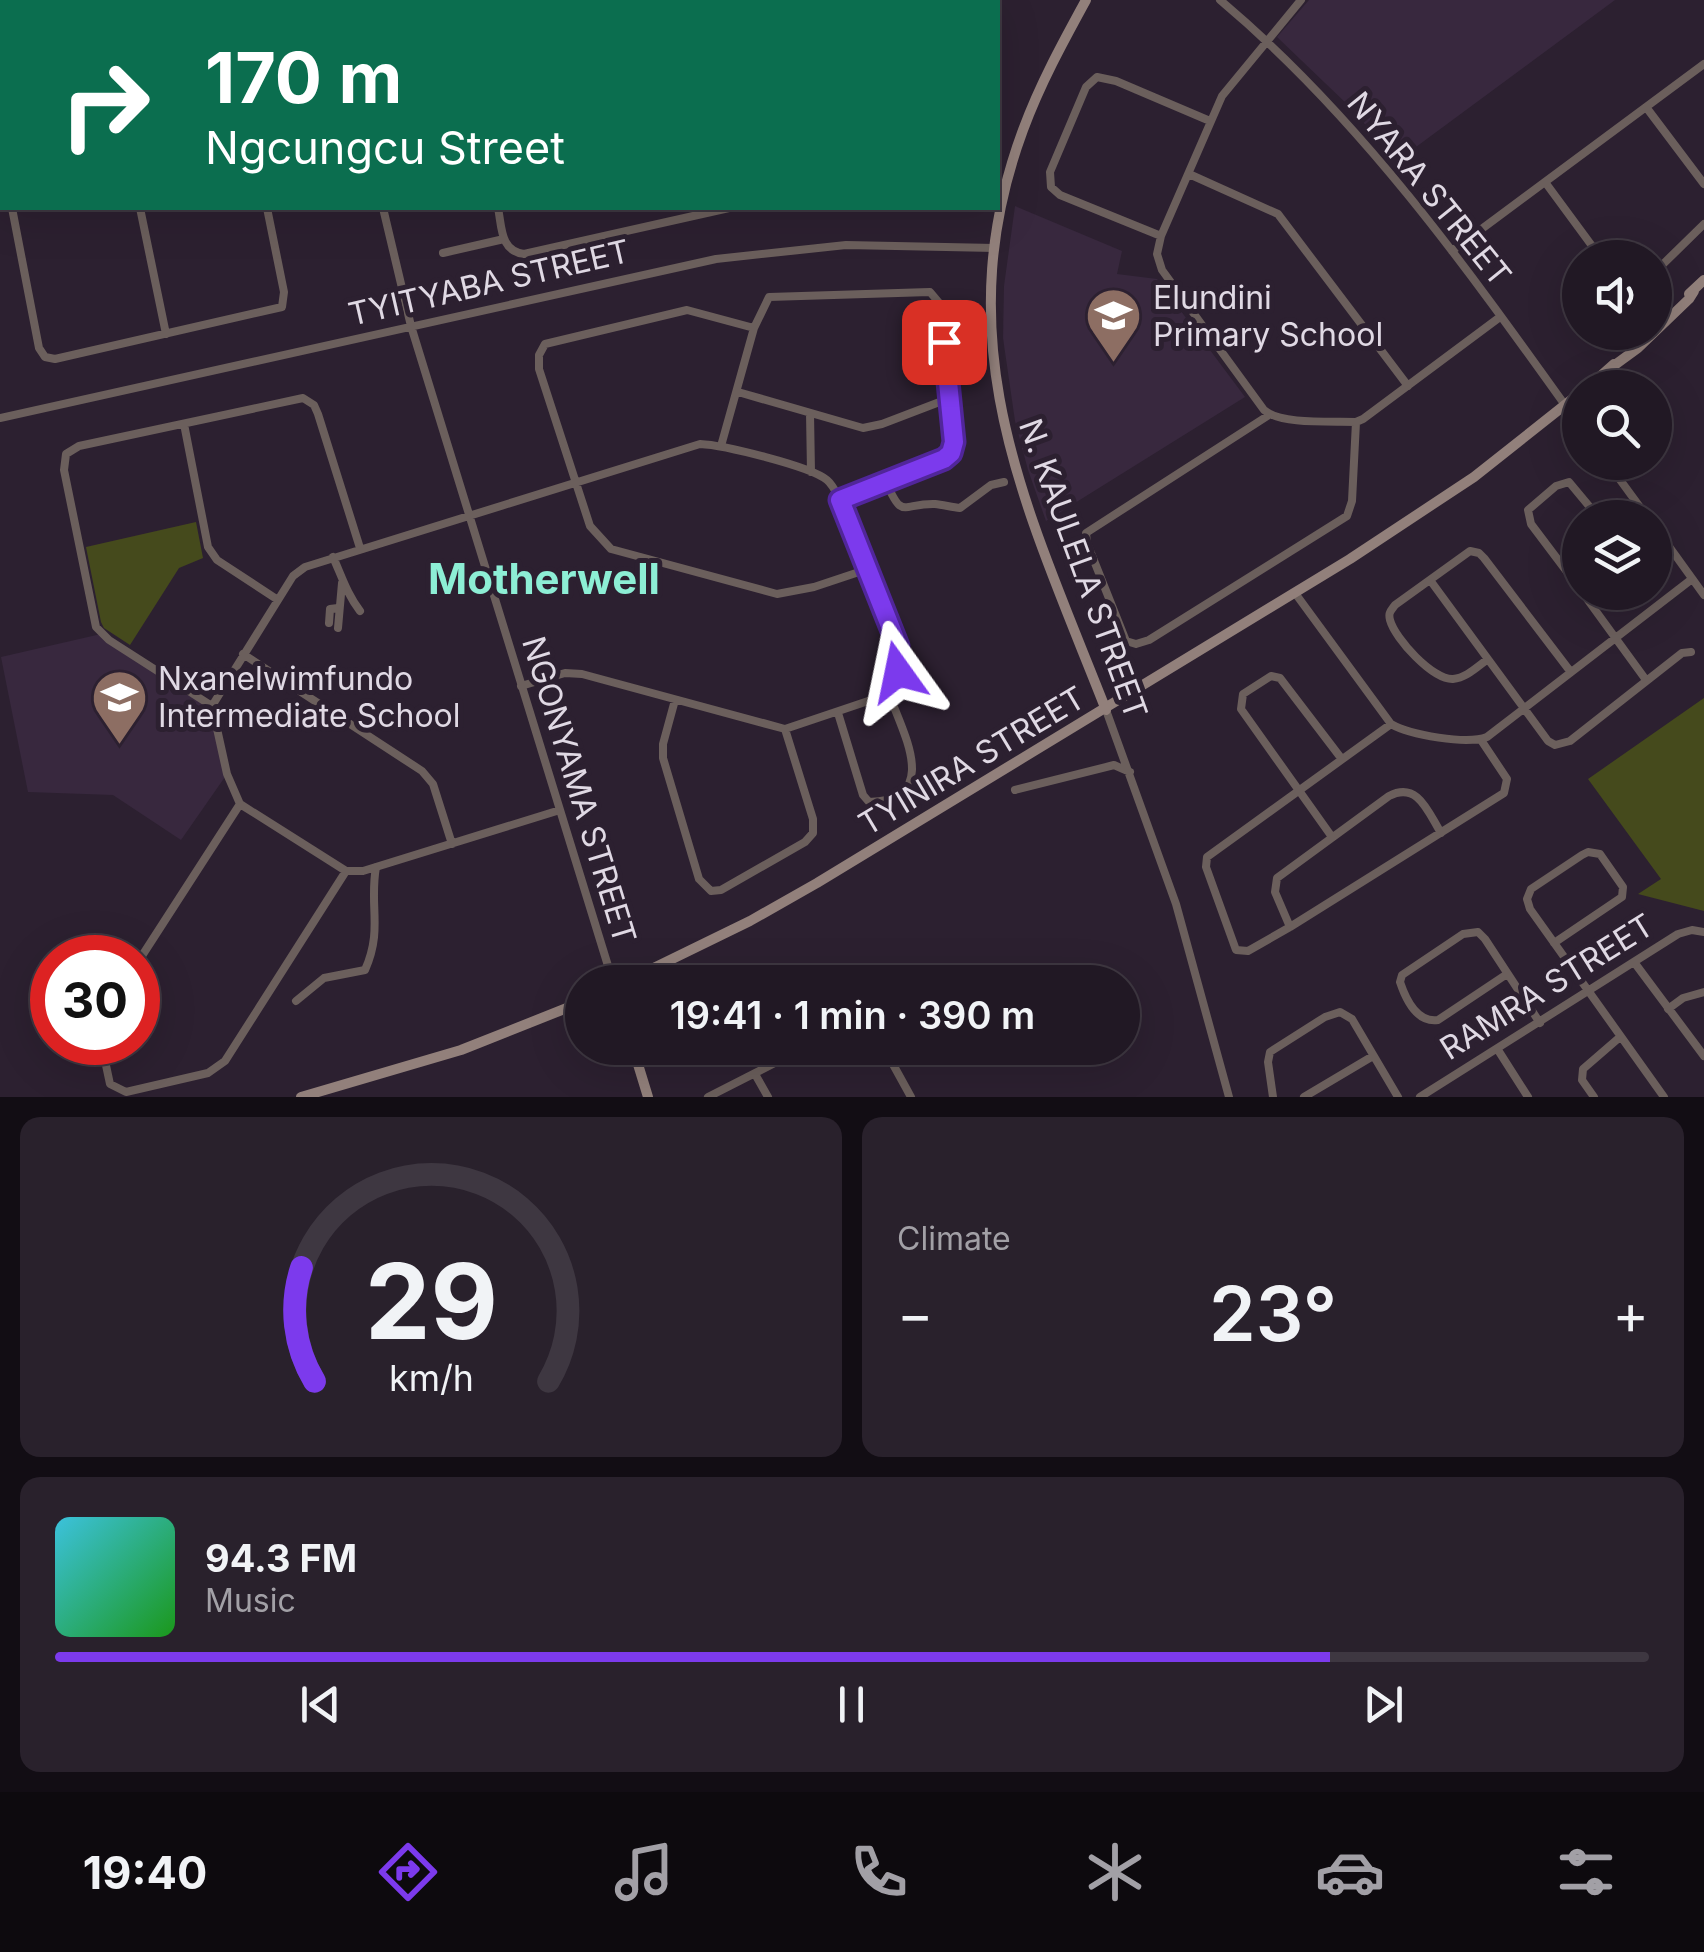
<!DOCTYPE html>
<meta charset="utf-8">
<style>
body{margin:0;font-family:Inter,sans-serif;background:#29212c;color:#f1f3f6;height:100vh;display:flex;flex-direction:column;font-size:38px;white-space:nowrap}
*{box-sizing:border-box;margin:0}
p{font-size:32px;color:#a2a0a6}
.icon{flex:none;width:55px;height:55px;fill:none;stroke:currentColor;stroke-width:2;stroke-linecap:round;stroke-linejoin:round}
.map{position:relative;height:1097px;overflow:hidden}
.side{display:flex;flex-direction:column;gap:20px;padding:20px;background:#120d14;flex:1}
.side>*{flex:none}
.top-card{position:absolute;left:0px;top:0px;width:1000px;height:210px;box-shadow:0 10px 40px #0002,0 0 0 2px #3e3741;background:#0b6e4f;color:#fff;overflow:hidden}
.fabs{position:absolute;left:1562px;top:240px;display:grid;gap:20px}
.fabs a{display:grid;place-items:center;width:110px;height:110px;border-radius:50%;background:#211824;box-shadow:0 10px 40px #0002,0 0 0 2px #3e3741;font-size:50px}
.speed{position:absolute;left:30px;top:935px;display:flex;gap:20px;font-size:50px;font-weight:700;text-align:center}
.speed>*{display:grid;place-content:center;width:130px;height:130px;border-radius:50%;background:#211824;box-shadow:0 10px 40px #0002,0 0 0 2px #3e3741;line-height:1}
.speed .limit{border:15px solid #d22;background:#fff;color:#111}
.pin{position:absolute;display:grid;place-items:center;width:85px;height:85px;color:#fff;margin:-42px;border-radius:20px;box-shadow:0 5px 15px #0006}
.me{position:absolute;width:110px;margin:-55px;rotate:348deg;stroke-linejoin:round;filter:drop-shadow(0 0 8px #0008)}
.turn{display:flex;align-items:center;gap:35px;height:210px;padding:0 40px;font-size:45px}
.turn .icon{width:130px;height:130px;stroke-width:2.5}
.turn b{display:block;font-size:70px;line-height:85px}
.big{font-size:75px;font-weight:600;line-height:1.1}
.side .tile{flex:1;display:flex;flex-direction:column;justify-content:center;gap:15px;min-width:0;padding:0 35px;border-radius:20px;background:#29212c}
.side .dial{align-items:center;gap:0}
.dial svg{height:260px;overflow:visible;fill:none;stroke:#3e3741;stroke-width:7;stroke-linecap:round;text-anchor:middle}
.dial text{fill:#f1f3f6;stroke:none}
.song{display:flex;align-items:center;gap:30px}
.cover{width:120px;height:120px;border-radius:15px;background:linear-gradient(135deg,hsl(190 70% 55%),hsl(120 70% 35%))}
.played{height:10px;border-radius:5px;background:linear-gradient(90deg,#7c3aed 80%,#3e3741 80%)}
.keys{display:flex;justify-content:space-around;direction:ltr}
.heat{display:flex;justify-content:space-between;align-items:center;font-size:55px;direction:ltr}
.side .tiles{flex:1;display:grid;gap:20px;grid-template-columns:1fr 1fr}
.tile:last-child{grid-column:span 2}
.trip{position:absolute;left:565px;top:965px;width:575px;height:100px;border-radius:50px;background:#211824;box-shadow:0 10px 40px #0002,0 0 0 2px #3e3741;font-weight:600;line-height:100px;text-align:center}
.menu{display:flex;height:160px;justify-content:space-around;align-items:center;background:#0d0a0e;color:#a2a0a6}
.menu .icon{width:70px;height:70px}
.menu .active{color:#7c3aed}
.menu b{font-size:45px;color:#f1f3f6}
.map>svg:first-child{display:block}
</style>
<div class="map">
<svg width="1704" height="1097" viewBox="0 0 1704 1097">
<rect width="100%" height="100%" fill="#2c2030"/>
<path fill="#38283e" d="M1309,0H1615L1397,161L1349,106L1277,37Z
M1015,206L1122,251L1117,274L1157,279L1245,397L1046,521L1028,470L1015,421L1003,338L1004,286Z
M101,634L212,706L227,774L181,840L113,795L28,792L1,657Z"/>
<path fill="#454a1c" d="M196,522L203,558L179,568L130,645L104,628L101,622L86,547Z
M1704,698V911L1638,894L1661,879L1588,779Z"/>
<g fill="none" stroke-linecap="round" stroke-linejoin="round">
<path stroke="#6b5f5c" stroke-width="8" d="M208,0L211,2
M338,0V2
M597,0L598,2
M991,0L992,2
M1220,0C1363,120 1472,275 1580,426
M1301,0L1222,96L1161,236L1157,254L1162,270L1264,410C1281,425 1333,421 1356,422L1363,419L1500,317
M130,2L132,0
M278,2L289,0
M843,2L846,0
M1646,107L1704,184
M2,153V159
M1189,174L1278,214L1408,386
M1545,182L1601,258
M12,208L39,348L45,357L55,359L282,307L284,292L267,208
M140,208L166,334
M383,208L411,326L613,982
M498,208C502,227 500,251 524,254L729,208
M1161,236L1060,195L1051,187L1050,172L1086,87L1097,77L1116,81L1210,121
M1452,251L1704,64
M443,253L504,239
M1655,272L1704,224
M754,328L687,310L545,344L539,355V369L590,526L611,549L777,594L814,587L865,570
M738,392L863,428L882,424L950,398
M810,413L811,472
M1269,415L1086,533L1087,543L1126,641L1136,644L1149,640L1347,516L1352,501L1356,422
M0,418L716,259L846,245L995,248
M184,424L208,547L217,560L278,600
M721,446L754,328L769,297L930,292L941,305L954,443L951,453L944,459L840,500
M1607,462L1648,518
M886,482C903,521 902,503 935,504C943,505 952,507 960,508L991,485L1004,482
M1655,527L1704,595
M333,557C342,577 347,594 360,611
M1430,580L1548,741L1555,745L1570,741L1682,653L1691,652
M1580,589L1531,524L1528,510L1556,486L1569,482L1599,518
M1582,592L1646,680
M1295,593L1391,724C1410,735 1467,745 1487,737L1692,579
M329,623L330,609L338,608
M338,628L342,583
M243,654L422,771L433,784L452,844
M1488,659C1477,667 1466,678 1453,679C1433,680 1395,639 1390,620C1388,612 1391,611 1395,605L1470,551L1479,553L1484,558L1570,671
M521,686L565,673L582,674L785,729L889,694L898,672V646L840,500C836,492 833,485 827,480C810,466 723,445 700,444L305,567L293,576L212,706L227,774L240,804L346,871H363L560,810
M675,700L663,744V758L699,879L711,891L721,890L805,842L813,833V819L785,729
M212,706L109,640L96,627L64,470L66,454L79,446L303,398L314,405L318,414L360,548
M1106,710L1176,904L1229,1097
M838,713L863,795L869,802C942,800 903,733 889,694
M1391,724L1207,857L1206,867L1236,950L1248,951L1290,927L1504,793L1507,779L1481,740
M1015,790L1114,765L1130,772
M1332,837L1241,709L1243,694L1271,676L1280,678L1341,758
M1290,927L1275,892L1277,878L1389,796C1418,781 1428,812 1441,833
M1554,943L1622,897L1623,887L1600,854L1588,852L1582,855L1531,889L1527,899L1530,909L1664,1097
M138,962L240,804
M1634,962L1704,1056
M1507,974L1438,1020C1417,1023 1406,1000 1400,982L1402,975L1463,934L1478,932L1485,939L1540,1023
M296,1001L324,978L365,970C383,930 369,906 376,867
M1668,1009L1683,998L1704,992
M101,1042L110,1084L126,1092L208,1073L225,1061L346,871
M884,1048L911,1097
M1498,1050L1528,1097
M755,1074L768,1097
M708,1097L804,1048
M1273,1097L1268,1062L1270,1052L1325,1017L1340,1012L1352,1019L1398,1097
M1304,1097L1373,1056
M1420,1097L1678,934L1692,930L1704,932
M1594,1097L1582,1080L1583,1069L1620,1037"/>
<path stroke="#92807b" stroke-width="10" d="M1086,0C1063,42 1040,84 1023,130C943,346 1028,511 1106,710
M1689,294L1704,280
M1612,367L1638,348L1689,299L1694,291
M1587,388L1614,364
M625,982L750,921L817,883L1350,559L1474,477L1580,393
M633,1048L648,1097
M301,1097L461,1050L582,1002"/>
</g>
<g fill="none" stroke-linecap="round" stroke-linejoin="round">
<defs>
<path id="route" d="M898,672V646L840,500L944,459L951,453L954,442L944,342"/>
</defs>
<use href="#route" stroke="#51269a" stroke-width="25"/>
<use href="#route" stroke="#7c3aed" stroke-width="18"/>
</g>
<defs>
<symbol id="school-pin" viewBox="-11 -11 22 30"><path d="M0 17L-7.5 6A9.5 9.5 0 1 1 7.5 6Z" fill="#8d6e63" stroke="#2c2030"/><path d="M0-5L7-2L0 1L-7-2ZM-4 1L0 2.5L4 1V4Q0 6-4 4Z" fill="#fff"/></symbol>
</defs>
<g fill-rule="evenodd">
<use href="#school-pin" x="1082" y="284" width="63" height="86"/>
<use href="#school-pin" x="88" y="666" width="63" height="86"/>
</g>
<g text-anchor="middle" stroke-width="10" stroke-linejoin="round" paint-order="stroke">
<g font-size="32" fill="#e0d9e4" stroke="#2c2030">
<text transform="translate(1429 189) rotate(51)" y="11">NYARA STREET</text>
<text transform="translate(489 283) rotate(-13)" y="11">TYITYABA STREET</text>
<text transform="translate(1083 569) rotate(70)" y="11">N. KAULELA STREET</text>
<text transform="translate(972 761) rotate(-31)" y="11">TYINIRA STREET</text>
<text transform="translate(579 790) rotate(73)" y="11">NGONYAMA STREET</text>
<text transform="translate(1547 987) rotate(-32)" y="11">RAMRA STREET</text>
</g>
<g font-size="32" fill="#e0d9e4" stroke="#2c2030" text-anchor="start">
<text x="1153" y="309">Elundini<tspan x="1153" dy="37">Primary School</tspan></text>
<text x="158" y="690">Nxanelwimfundo<tspan x="158" dy="37">Intermediate School</tspan></text>
</g>
<g font-size="42" font-weight="bold" fill="#8deed5" stroke="#2c2030">
<text x="544" y="594">Motherwell</text>
</g>
</g>
</svg>
<div class="fabs">
<a><svg class="icon" aria-label="sound" viewBox="0 0 24 24"><path d="M4 9h4l5-4v14l-5-4H4zM17 9q2 3 0 6"/></svg></a>
<a><svg class="icon" aria-label="search" viewBox="0 0 24 24"><circle cx="10" cy="10" r="6"/><path d="M15 15l6 6"/></svg></a>
<a><svg class="icon" aria-label="layers" viewBox="0 0 24 24"><path d="M12 4l9 5-9 5-9-5zM3 14l9 5 9-5"/></svg></a>
</div>
<div class="speed"><div class="limit">30</div></div>
<div class="pin" style="left:944px;top:342px;background:#d93025"><svg class="icon" aria-label="arrive" viewBox="0 0 24 24"><path d="M6 21V4h12l-3 4 3 4H6"/></svg></div>
<svg class="me" style="left:898px;top:672px" viewBox="-20 -20 40 40"><path d="M0-17L14 15 0 8-14 15z" fill="#7c3aed" stroke="#fff" stroke-width="4"/></svg>
<div class="trip">19:41 · 1 min · 390 m</div>
<div class="top-card">
<div class="turn"><svg class="icon" aria-label="right" viewBox="0 0 24 24"><path d="M7 20v-9h11M14 6l5 5-5 5"/></svg><div><b>170 m</b>Ngcungcu Street</div></div>
</div>
</div>
<section class="side">
<div class="tiles">
<div class="tile dial"><svg viewBox="0 0 100 80">
<path d="M14 69A42 42 0 1 1 86 69"/>
<path d="M14 69A42 42 0 0 1 10 34" stroke="#7c3aed"/>
<text x="50" y="56" font-size="32" font-weight="700">29</text>
<text x="50" y="72" font-size="11">km/h</text>
</svg></div>
<div class="tile"><p>Climate</p>
<div class="heat"><a>−</a><b class="big">23°</b><a>+</a></div>
</div>
<div class="tile">
<div class="song"><i class="cover"></i><div><b>94.3 FM</b><p>Music</p></div></div>
<div class="played"></div>
<div class="keys"><svg class="icon" aria-label="previous" viewBox="0 0 24 24"><path d="M18 5L8 12l10 7zM5 5v14"/></svg><svg class="icon" aria-label="pause" viewBox="0 0 24 24"><path d="M8 5v14M16 5v14"/></svg><svg class="icon" aria-label="next" viewBox="0 0 24 24"><path d="M6 5l10 7-10 7zM19 5v14"/></svg></div>
</div>
</div>
</section>
<nav class="menu">
<b>19:40</b>
<svg class="icon active" aria-label="directions" viewBox="0 0 24 24"><path d="M12 3l9 9-9 9-9-9zM9 14v-3h6M13 9l2 2-2 2"/></svg>
<svg class="icon" aria-label="music" viewBox="0 0 24 24"><path d="M9 18V5l10-2v13"/><circle cx="6" cy="18" r="3"/><circle cx="16" cy="16" r="3"/></svg>
<svg class="icon" aria-label="phone" viewBox="0 0 24 24"><path d="M5 4h4l2 5-3 2q2 4 5 5l2-3 5 2v4C11 20 4 13 5 4z"/></svg>
<svg class="icon" aria-label="climate" viewBox="0 0 24 24"><path d="M12 3v18M4 7l16 10M4 17L20 7"/></svg>
<svg class="icon" aria-label="car" viewBox="0 0 24 24"><path d="M5 17H2v-5l4-1 3-4h7l3 4 3 1v5h-3M9 17h6M6 11h13"/><circle cx="7" cy="17" r="2"/><circle cx="17" cy="17" r="2"/></svg>
<svg class="icon" aria-label="filters" viewBox="0 0 24 24"><path d="M4 7h16M4 17h16"/><circle cx="9" cy="7" r="2"/><circle cx="15" cy="17" r="2"/></svg>
</nav>
